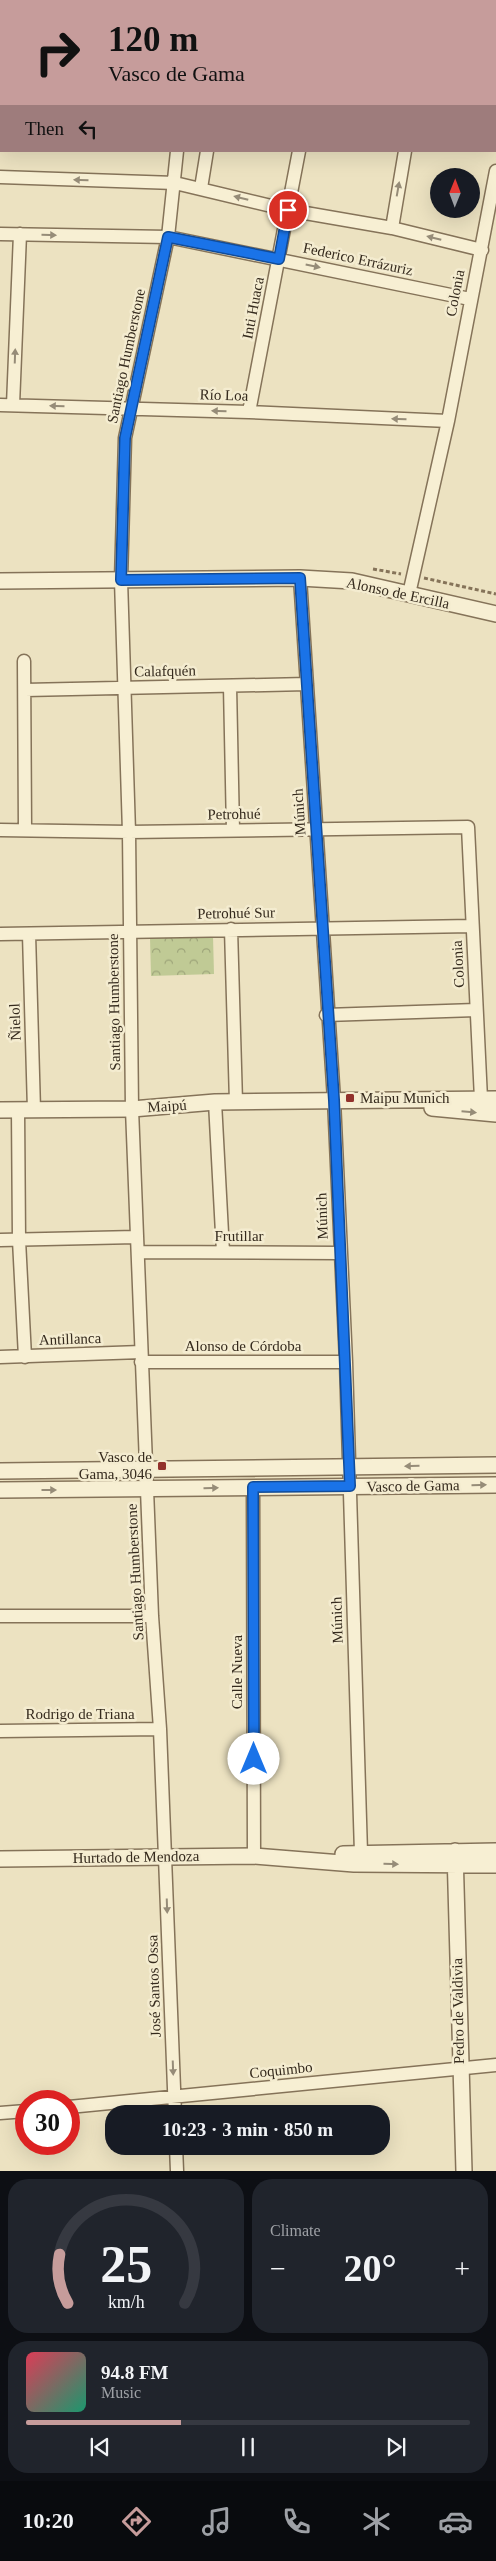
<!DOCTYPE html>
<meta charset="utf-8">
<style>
body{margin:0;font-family:Georgia,serif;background:#20242c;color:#f1f3f6;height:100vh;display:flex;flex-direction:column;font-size:19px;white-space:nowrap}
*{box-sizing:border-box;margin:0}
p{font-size:16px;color:#9ea1a6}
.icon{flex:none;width:28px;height:28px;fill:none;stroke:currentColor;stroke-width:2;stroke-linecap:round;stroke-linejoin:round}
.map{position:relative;height:2171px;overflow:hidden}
.panel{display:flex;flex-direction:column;gap:8px;padding:8px;background:#0d0f14;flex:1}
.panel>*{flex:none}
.guide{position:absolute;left:0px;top:0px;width:496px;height:152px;box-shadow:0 5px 20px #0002;background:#c69c9b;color:#111;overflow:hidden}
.needle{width:32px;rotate:1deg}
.fabs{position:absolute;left:430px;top:168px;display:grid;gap:10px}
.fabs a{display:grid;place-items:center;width:50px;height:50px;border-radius:50%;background:#171b24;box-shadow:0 5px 20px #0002;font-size:25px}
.speed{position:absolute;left:15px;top:2090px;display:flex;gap:10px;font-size:25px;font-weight:700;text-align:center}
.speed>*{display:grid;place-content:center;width:65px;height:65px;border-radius:50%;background:#171b24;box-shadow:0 5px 20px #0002;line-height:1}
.speed .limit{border:8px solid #d22;background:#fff;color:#111}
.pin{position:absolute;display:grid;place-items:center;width:42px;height:42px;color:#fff;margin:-21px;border:2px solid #fff;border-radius:50%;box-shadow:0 1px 5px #0007}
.me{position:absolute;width:55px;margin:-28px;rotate:0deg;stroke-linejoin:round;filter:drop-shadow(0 0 4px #0008)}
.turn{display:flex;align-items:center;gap:18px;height:105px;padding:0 25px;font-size:22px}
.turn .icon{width:65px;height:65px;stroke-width:2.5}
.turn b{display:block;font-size:35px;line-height:42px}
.then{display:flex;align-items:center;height:48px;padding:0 25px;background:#0003;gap:10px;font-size:19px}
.big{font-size:38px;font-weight:600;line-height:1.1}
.panel .widget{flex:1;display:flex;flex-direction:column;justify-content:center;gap:8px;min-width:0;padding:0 18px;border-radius:20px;background:#20242c}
.panel .dial{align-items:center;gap:0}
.dial svg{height:130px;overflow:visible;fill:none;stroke:#363941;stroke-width:7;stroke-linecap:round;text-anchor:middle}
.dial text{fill:#f1f3f6;stroke:none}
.song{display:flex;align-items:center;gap:15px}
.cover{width:60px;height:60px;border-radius:8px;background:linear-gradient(135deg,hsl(350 70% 55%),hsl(160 70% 35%))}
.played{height:5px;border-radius:2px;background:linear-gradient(90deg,#c69c9b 35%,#363941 35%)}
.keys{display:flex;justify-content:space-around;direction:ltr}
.heat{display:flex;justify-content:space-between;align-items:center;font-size:28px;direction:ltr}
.panel .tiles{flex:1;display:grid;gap:8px;grid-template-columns:1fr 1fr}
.widget:last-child{grid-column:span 2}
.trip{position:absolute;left:105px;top:2105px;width:285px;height:50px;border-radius:20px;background:#171b24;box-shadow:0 5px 20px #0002;font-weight:600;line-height:50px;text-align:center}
.tab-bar{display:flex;height:80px;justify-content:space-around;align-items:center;background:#090b0e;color:#9ea1a6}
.tab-bar .icon{width:35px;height:35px}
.tab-bar .current{color:#c69c9b}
.tab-bar b{font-size:22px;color:#f1f3f6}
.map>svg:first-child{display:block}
</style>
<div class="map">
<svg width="496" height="2171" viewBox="0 0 496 2171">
<defs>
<pattern id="park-crowns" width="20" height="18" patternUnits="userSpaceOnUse" patternTransform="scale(1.25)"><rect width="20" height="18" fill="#c0ca95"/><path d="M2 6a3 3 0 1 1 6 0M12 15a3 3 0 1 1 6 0" fill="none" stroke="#9da479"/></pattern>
</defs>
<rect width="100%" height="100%" fill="#ece2c1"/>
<path fill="url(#park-crowns)" d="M213,936L214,974L151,976L150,938Z"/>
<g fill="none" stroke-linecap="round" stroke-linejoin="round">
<defs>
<path id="minor" d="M183,1V0
M232,1V0
M328,1V0
M495,42H496
M0,78L1,79
M0,177L175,183L288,210L392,228L482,250
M201,188L207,151
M392,228L405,151
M0,234L168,237L470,299
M0,405L249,412L448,421
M13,405L20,234
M249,412L299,151
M300,578L334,1100L346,1362L361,1853
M409,594L448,421L496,171
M24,661L25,829
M230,686L233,830
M25,690L307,684
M0,830L129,832L468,827L481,1099
M231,929L236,1102
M0,934L472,926
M29,934L34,1110
M326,1015L476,1010
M215,1102L223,1252
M18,1110L19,1240L25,1357
M0,1240L136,1237
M138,1252L339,1253
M0,1357L141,1352
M141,1362H346
M253,1487L254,1856
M0,1616H152
M0,1731L160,1729
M69,2107L496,2065
M0,2113L26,2111
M175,2114L160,1729L152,1616L132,1109L129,832L121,580L125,438L168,237L177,151
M176,2146L177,2171"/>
<path id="tertiary" d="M0,581L300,578L352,581L496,614
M432,1108L496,1114
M0,1110L132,1109L215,1102L496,1099
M0,1471L496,1465
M0,1490L496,1485
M455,1851L464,2171
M343,1854L496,1851
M0,1859L254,1856L354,1864L496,1865"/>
</defs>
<use href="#minor" stroke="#857359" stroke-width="15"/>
<use href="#tertiary" stroke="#857359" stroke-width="18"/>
<path stroke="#857359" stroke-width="3" stroke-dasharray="4 2.5" stroke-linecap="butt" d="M373,569L401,574
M424,578L496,594"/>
<use href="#minor" stroke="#f7efd3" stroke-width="12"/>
<use href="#tertiary" stroke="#f7efd3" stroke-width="15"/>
</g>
<defs><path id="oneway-solid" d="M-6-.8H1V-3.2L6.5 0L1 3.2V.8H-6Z" transform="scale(1.25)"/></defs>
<g fill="#968c78">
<use href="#oneway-solid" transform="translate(81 180) rotate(-178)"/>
<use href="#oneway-solid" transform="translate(398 189) rotate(-80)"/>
<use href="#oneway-solid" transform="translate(241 198) rotate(-166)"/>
<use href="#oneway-solid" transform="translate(49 235) rotate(1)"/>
<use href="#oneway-solid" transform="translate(434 238) rotate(-166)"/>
<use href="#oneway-solid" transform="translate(313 266) rotate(12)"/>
<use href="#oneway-solid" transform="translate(15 356) rotate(-88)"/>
<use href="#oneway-solid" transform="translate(57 406) rotate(-178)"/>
<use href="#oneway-solid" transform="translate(219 411) rotate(-179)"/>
<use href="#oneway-solid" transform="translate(399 419) rotate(-178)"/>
<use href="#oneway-solid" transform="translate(469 1112) rotate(5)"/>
<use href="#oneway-solid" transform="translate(412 1466) rotate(179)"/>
<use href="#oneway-solid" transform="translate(479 1485) rotate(-1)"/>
<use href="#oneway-solid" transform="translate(211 1488) rotate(-2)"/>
<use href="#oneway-solid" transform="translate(49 1490)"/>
<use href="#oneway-solid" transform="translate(391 1864) rotate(1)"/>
<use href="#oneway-solid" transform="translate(167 1906) rotate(88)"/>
<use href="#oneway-solid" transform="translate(173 2068) rotate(88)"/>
</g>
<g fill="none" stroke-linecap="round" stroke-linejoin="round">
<defs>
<path id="route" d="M254,1759L253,1487L350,1486L334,1100L300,578L121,580L125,438L168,237L279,259L288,210"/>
</defs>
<use href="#route" stroke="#114b97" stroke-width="12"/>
<use href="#route" stroke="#1a73e8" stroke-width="9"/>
</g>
<g fill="#92312b" stroke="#f4ecd0" stroke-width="2">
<rect x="345" y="1093" width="10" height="10" rx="2.5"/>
<rect x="157" y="1461" width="10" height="10" rx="2.5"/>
</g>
<g text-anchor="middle" stroke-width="5" stroke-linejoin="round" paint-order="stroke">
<g font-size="15" fill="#352a1d" stroke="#f4ecd0">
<text transform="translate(358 259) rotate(12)" y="5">Federico Errázuriz</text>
<text transform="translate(455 293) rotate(-79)" y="5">Colonia</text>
<text transform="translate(253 308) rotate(-79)" y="5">Inti Huaca</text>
<text transform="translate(126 356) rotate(-78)" y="5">Santiago Humberstone</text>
<text transform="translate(224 395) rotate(2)" y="5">Río Loa</text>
<text transform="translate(398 593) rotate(12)" y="5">Alonso de Ercilla</text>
<text transform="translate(165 671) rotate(-1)" y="5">Calafquén</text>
<text transform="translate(299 812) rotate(-94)" y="5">Múnich</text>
<text transform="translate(234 814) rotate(-1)" y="5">Petrohué</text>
<text transform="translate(236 913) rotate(-1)" y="5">Petrohué Sur</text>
<text transform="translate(458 964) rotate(-93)" y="5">Colonia</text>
<text transform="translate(114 1002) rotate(-91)" y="5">Santiago Humberstone</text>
<text transform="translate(15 1022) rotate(-92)" y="5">Ñielol</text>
<text transform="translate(167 1106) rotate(-4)" y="5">Maipú</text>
<text transform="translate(322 1216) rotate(-92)" y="5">Múnich</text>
<text x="239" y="1241">Frutillar</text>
<text transform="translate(70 1339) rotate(-2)" y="5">Antillanca</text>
<text x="243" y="1351">Alonso de Córdoba</text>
<text transform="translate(413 1486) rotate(-1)" y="5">Vasco de Gama</text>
<text transform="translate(135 1572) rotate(-93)" y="5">Santiago Humberstone</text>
<text transform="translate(337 1620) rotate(-92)" y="5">Múnich</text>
<text transform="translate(237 1672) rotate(-90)" y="5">Calle Nueva</text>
<text x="80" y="1719">Rodrigo de Triana</text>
<text transform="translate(136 1857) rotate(-1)" y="5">Hurtado de Mendoza</text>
<text transform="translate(154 1986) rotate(-92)" y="5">José Santos Ossa</text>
<text transform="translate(458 2011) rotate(-91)" y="5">Pedro de Valdivia</text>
<text transform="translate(281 2070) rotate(-6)" y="5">Coquimbo</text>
</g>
<g font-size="15" fill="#352a1d" stroke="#f4ecd0" text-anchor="start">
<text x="360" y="1103">Maipu Munich</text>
<text x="152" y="1462" text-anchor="end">Vasco de<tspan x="152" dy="17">Gama, 3046</tspan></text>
</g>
</g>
</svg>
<div class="fabs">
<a><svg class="needle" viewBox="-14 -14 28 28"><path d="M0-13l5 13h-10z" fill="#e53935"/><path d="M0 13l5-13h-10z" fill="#9ea1a6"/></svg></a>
</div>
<div class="speed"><div class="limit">30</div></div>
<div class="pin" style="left:288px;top:210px;background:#d93025"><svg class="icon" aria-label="arrive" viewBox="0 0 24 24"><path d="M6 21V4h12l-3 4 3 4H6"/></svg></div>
<svg class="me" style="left:254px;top:1759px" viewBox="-20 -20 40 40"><circle r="19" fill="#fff"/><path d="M0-13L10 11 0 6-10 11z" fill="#1a73e8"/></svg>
<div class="trip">10:23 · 3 min · 850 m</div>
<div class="guide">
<div class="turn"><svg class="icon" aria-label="right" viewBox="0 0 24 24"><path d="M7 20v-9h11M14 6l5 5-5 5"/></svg><div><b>120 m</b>Vasco de Gama</div></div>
<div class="then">Then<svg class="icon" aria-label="left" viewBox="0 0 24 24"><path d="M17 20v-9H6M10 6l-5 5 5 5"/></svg></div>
</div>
</div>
<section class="panel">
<div class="tiles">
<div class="widget dial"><svg viewBox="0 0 100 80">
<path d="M14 69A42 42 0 1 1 86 69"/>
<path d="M14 69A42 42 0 0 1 9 39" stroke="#c69c9b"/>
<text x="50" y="56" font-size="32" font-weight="700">25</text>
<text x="50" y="72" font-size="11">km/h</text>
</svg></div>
<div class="widget"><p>Climate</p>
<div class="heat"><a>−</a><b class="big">20°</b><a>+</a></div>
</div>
<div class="widget">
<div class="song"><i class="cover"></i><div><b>94.8 FM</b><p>Music</p></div></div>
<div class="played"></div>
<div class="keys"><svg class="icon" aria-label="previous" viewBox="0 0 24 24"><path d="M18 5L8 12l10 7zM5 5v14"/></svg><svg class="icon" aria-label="pause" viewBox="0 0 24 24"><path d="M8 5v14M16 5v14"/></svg><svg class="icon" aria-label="next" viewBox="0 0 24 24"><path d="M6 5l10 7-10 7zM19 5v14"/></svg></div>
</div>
</div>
</section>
<nav class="tab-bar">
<b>10:20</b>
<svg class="icon current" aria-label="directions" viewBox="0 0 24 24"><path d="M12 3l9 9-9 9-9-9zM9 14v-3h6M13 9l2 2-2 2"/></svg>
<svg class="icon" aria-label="music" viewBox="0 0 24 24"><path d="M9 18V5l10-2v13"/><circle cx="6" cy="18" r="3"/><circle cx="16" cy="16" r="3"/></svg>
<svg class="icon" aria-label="phone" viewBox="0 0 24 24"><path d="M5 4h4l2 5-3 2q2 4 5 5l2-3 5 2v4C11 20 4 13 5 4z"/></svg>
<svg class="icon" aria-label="climate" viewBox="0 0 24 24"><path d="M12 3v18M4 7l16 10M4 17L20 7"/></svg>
<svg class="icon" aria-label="car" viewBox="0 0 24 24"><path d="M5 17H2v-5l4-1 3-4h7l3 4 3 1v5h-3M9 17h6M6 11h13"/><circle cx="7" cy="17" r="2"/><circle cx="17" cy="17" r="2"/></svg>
</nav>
